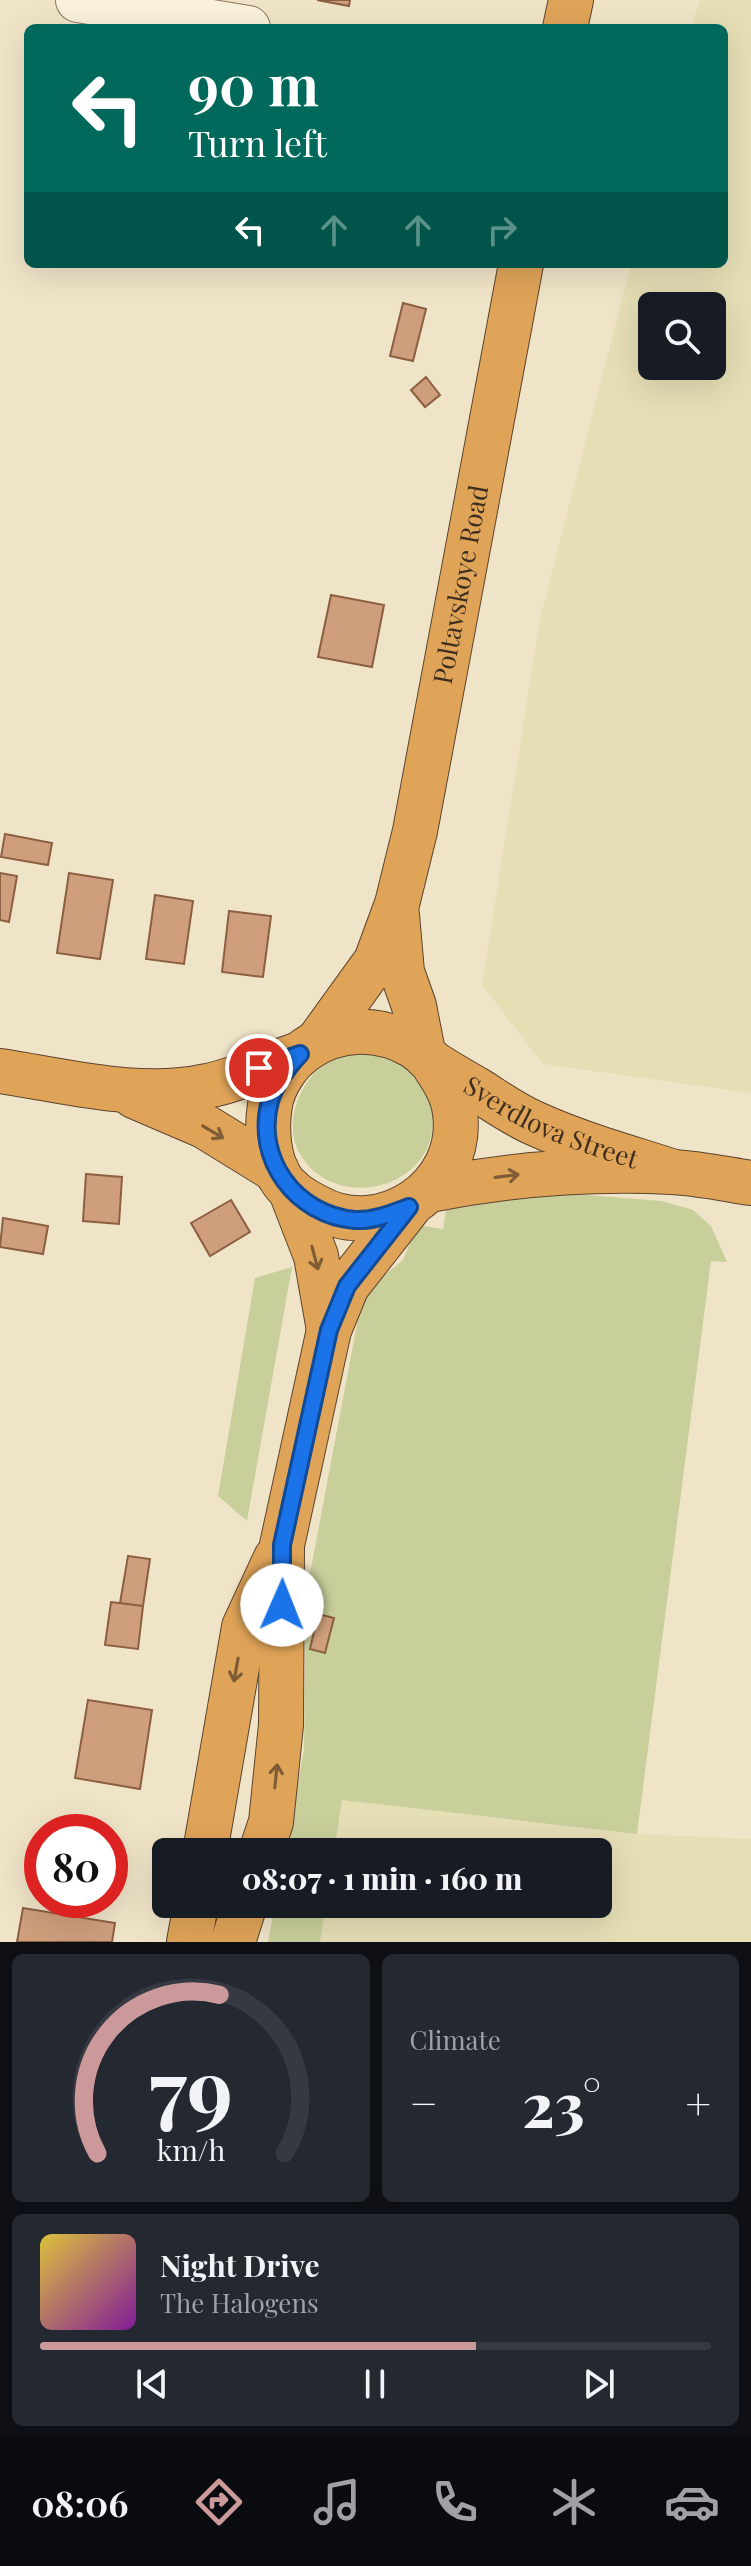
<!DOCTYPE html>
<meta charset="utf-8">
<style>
body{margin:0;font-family:"Playfair Display",serif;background:#242831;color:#f1f3f6;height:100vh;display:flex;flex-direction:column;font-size:30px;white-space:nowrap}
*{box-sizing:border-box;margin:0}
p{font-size:26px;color:#9ea1a6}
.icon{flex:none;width:44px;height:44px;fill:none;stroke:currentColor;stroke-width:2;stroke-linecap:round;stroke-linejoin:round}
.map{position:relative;height:1942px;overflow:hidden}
.details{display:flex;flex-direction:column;gap:12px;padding:12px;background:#0d0f14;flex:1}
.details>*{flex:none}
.banner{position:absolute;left:24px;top:24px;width:704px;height:244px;border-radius:12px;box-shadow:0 8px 32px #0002;background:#00695c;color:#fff;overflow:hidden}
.fabs{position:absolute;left:638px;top:292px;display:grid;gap:16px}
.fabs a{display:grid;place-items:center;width:88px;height:88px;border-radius:12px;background:#171b24;box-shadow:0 8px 32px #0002;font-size:40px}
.speed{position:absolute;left:24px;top:1814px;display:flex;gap:16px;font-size:40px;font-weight:700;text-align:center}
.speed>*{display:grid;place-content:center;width:104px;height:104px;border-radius:50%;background:#171b24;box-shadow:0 8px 32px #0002;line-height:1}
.speed .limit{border:12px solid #d22;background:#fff;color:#111}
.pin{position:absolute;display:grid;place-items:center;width:68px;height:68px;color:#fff;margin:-34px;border:4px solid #fff;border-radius:50%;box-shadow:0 2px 8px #0007}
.me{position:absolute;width:88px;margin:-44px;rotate:1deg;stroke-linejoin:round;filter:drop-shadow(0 0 6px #0008)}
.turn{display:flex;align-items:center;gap:28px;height:168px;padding:0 32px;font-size:36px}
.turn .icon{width:104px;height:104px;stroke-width:2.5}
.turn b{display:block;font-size:56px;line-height:68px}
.lanes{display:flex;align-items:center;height:76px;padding:0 32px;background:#0003;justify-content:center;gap:40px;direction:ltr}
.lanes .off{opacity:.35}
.big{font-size:60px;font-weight:800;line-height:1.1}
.details .tile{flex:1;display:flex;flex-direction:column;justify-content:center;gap:12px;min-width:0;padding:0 28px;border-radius:12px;background:#242831}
.details .dial{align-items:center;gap:0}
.dial svg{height:208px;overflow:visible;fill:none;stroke:#363941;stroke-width:7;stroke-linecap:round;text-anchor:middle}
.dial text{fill:#f1f3f6;stroke:none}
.song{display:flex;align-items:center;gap:24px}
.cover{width:96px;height:96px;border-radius:12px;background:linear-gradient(135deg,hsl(50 70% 55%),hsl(290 70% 35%))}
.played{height:8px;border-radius:4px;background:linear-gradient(90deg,#cc999b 65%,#363941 65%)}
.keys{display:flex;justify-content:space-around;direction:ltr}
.heat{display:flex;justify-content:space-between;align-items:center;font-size:44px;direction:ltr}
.details .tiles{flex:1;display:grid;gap:12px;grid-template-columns:1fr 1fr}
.tile:last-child{grid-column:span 2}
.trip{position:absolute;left:152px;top:1838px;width:460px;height:80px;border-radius:12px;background:#171b24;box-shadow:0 8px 32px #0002;font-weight:800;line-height:80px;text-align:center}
.tab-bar{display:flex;height:128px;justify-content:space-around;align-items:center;background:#090b0e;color:#9ea1a6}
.tab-bar .icon{width:56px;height:56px}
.tab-bar .on{color:#cc999b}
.tab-bar b{font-size:36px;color:#f1f3f6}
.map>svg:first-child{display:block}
</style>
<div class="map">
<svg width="751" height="1942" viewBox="0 0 751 1942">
<rect width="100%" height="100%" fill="#f0e4c8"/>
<path fill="#e6deb5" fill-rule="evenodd" d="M699,0H751V1093L543,1064L482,985L540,619L631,264H724V28H692ZM652,306H712V366H652Z
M341,1800L637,1834L751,1839V1942H320L326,1904H598V1852H334Z"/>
<path fill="#c9cf9b" d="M362,1050C373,1053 387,1055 397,1060C433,1078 444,1130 420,1160C390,1198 325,1198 300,1154C282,1123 300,1081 327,1061C337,1054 350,1053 362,1050Z
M500,1188L662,1201L693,1210L711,1226L727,1262L711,1261L637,1834L342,1800L334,1852H285L304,1750L306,1595L363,1292L403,1260L417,1225L443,1229L448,1197Z
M292,1267L247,1521L218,1496L255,1278Z
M275,1904H326L320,1942H268Z"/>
<path fill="#cf9f7d" stroke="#8d5f41" stroke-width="2" d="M317,0H350L349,6Z
M403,303L426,309L413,361L390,356Z
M426,377L440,395L425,407L411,390Z
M331,595L384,605L372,667L318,657Z
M5,834L52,843L48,865L1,857Z
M0,873L17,876L9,922L0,920Z
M69,873L113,880L100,959L57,953Z
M155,895L193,901L184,964L146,959Z
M229,911L271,916L263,977L222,972Z
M86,1174L122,1177L119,1224L83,1221Z
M231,1200L250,1232L210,1256L191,1223Z
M3,1218L48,1226L43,1254L0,1247Z
M128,1556L150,1559L143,1606L120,1603Z
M111,1602L143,1606L138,1649L105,1645Z
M318,1614L334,1618L325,1653L310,1649Z
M88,1700L152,1710L140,1789L75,1778Z
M23,1908L115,1923L112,1942H17Z"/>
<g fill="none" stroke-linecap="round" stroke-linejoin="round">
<defs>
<path id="minor" d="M78,0L248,28"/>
<g id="highway">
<path d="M565,28L571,0"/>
<path d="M397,915L402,972L414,1006L423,1052"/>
<path id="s1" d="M319,1040L376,961L397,904L415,831L521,264"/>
<path id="s2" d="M433,1064C443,1079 453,1094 455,1113C465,1188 381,1243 317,1207C305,1201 291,1193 283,1182C268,1162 266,1129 270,1105C273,1085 288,1062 305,1050C338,1027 378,1026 413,1046C422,1051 428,1060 436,1065C450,1074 464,1082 478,1090C497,1102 515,1115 536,1124C580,1144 628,1157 674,1172"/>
<path d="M0,1071C67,1081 140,1101 207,1086C239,1080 268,1064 300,1054"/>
<path d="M134,1096L204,1126L277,1171"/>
<path d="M290,1189L316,1256L329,1330"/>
<path d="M430,1190C511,1174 589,1168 671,1172C698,1173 725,1179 751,1183"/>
<path d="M205,1852L244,1627L276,1558"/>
<path d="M261,1852L271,1822L281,1725L282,1545L329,1330L347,1286L409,1207"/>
<path d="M189,1942L196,1904"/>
<path d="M233,1942L245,1904"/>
</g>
</defs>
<use href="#minor" stroke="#8d765c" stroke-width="46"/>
<use href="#highway" stroke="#5b4430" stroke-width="46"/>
<use href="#minor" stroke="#faf1dc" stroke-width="44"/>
<use href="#highway" stroke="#e0a458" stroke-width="44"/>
</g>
<defs><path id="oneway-shaft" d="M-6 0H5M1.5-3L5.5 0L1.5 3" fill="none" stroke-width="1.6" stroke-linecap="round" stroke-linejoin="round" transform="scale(2)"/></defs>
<g stroke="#7e5d36">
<use href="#oneway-shaft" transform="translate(213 1132) rotate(31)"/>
<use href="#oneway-shaft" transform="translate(507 1176) rotate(-7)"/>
<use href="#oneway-shaft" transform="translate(315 1258) rotate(75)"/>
<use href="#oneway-shaft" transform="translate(236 1670) rotate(100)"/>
<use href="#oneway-shaft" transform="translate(276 1776) rotate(-84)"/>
</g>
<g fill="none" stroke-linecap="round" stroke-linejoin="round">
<defs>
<path id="route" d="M259,1068L300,1054C287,1068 276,1082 270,1101C254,1159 296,1215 355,1220C374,1221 392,1213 409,1207L347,1286L329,1330L282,1545V1605"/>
</defs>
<use href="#route" stroke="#114b97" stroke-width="20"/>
<use href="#route" stroke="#1a73e8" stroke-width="14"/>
</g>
<g text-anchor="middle" stroke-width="8" stroke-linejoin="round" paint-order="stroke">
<g font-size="26" fill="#3d2e20" stroke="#f7eed8">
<text dy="9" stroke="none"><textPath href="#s1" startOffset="484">Poltavskoye Road</textPath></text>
<text dy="9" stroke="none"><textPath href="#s2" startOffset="722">Sverdlova Street</textPath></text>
</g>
</g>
</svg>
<div class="fabs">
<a><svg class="icon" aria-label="search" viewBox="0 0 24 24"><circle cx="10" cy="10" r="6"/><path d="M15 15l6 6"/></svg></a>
</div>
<div class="speed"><div class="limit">80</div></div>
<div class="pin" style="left:259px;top:1068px;background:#d93025"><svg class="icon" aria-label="arrive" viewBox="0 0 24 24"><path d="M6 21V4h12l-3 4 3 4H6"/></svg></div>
<svg class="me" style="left:282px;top:1605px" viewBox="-20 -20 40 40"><circle r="19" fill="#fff"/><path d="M0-13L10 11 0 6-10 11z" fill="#1a73e8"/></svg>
<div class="trip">08:07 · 1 min · 160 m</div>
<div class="banner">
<div class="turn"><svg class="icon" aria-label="left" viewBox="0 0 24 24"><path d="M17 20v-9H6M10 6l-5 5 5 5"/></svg><div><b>90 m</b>Turn left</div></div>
<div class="lanes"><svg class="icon" aria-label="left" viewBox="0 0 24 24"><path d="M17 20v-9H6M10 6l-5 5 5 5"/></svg><svg class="icon off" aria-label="ahead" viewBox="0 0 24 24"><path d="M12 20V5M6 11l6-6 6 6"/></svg><svg class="icon off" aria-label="ahead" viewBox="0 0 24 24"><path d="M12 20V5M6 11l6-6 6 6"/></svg><svg class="icon off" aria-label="right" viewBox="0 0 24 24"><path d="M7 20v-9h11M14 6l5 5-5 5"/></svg></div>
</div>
</div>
<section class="details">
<div class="tiles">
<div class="tile dial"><svg viewBox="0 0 100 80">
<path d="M14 69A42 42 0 1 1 86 69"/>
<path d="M14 69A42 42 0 0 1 61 8" stroke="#cc999b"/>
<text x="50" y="56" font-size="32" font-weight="700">79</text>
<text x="50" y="72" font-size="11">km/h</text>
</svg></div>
<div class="tile"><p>Climate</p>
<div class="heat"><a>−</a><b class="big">23°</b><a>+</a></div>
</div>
<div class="tile">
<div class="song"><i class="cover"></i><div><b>Night Drive</b><p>The Halogens</p></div></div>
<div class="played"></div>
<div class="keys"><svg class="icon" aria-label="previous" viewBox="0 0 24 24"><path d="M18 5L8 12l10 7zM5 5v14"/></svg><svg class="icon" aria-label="pause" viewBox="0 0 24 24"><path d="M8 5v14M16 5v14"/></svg><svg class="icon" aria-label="next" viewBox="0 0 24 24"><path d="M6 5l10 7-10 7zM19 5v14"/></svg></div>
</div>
</div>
</section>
<nav class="tab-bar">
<b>08:06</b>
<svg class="icon on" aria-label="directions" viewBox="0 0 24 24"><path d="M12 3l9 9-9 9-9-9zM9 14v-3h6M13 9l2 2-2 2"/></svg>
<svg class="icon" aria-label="music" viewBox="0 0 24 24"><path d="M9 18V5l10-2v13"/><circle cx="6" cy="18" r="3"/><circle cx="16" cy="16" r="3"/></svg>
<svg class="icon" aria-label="phone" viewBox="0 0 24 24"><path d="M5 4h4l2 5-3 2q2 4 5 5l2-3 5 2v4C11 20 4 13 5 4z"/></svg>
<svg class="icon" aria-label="climate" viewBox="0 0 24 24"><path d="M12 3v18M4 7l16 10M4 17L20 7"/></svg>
<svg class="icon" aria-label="car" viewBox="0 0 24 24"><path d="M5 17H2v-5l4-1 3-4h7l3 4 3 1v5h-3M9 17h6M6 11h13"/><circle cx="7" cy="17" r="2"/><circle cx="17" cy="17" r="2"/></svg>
</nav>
